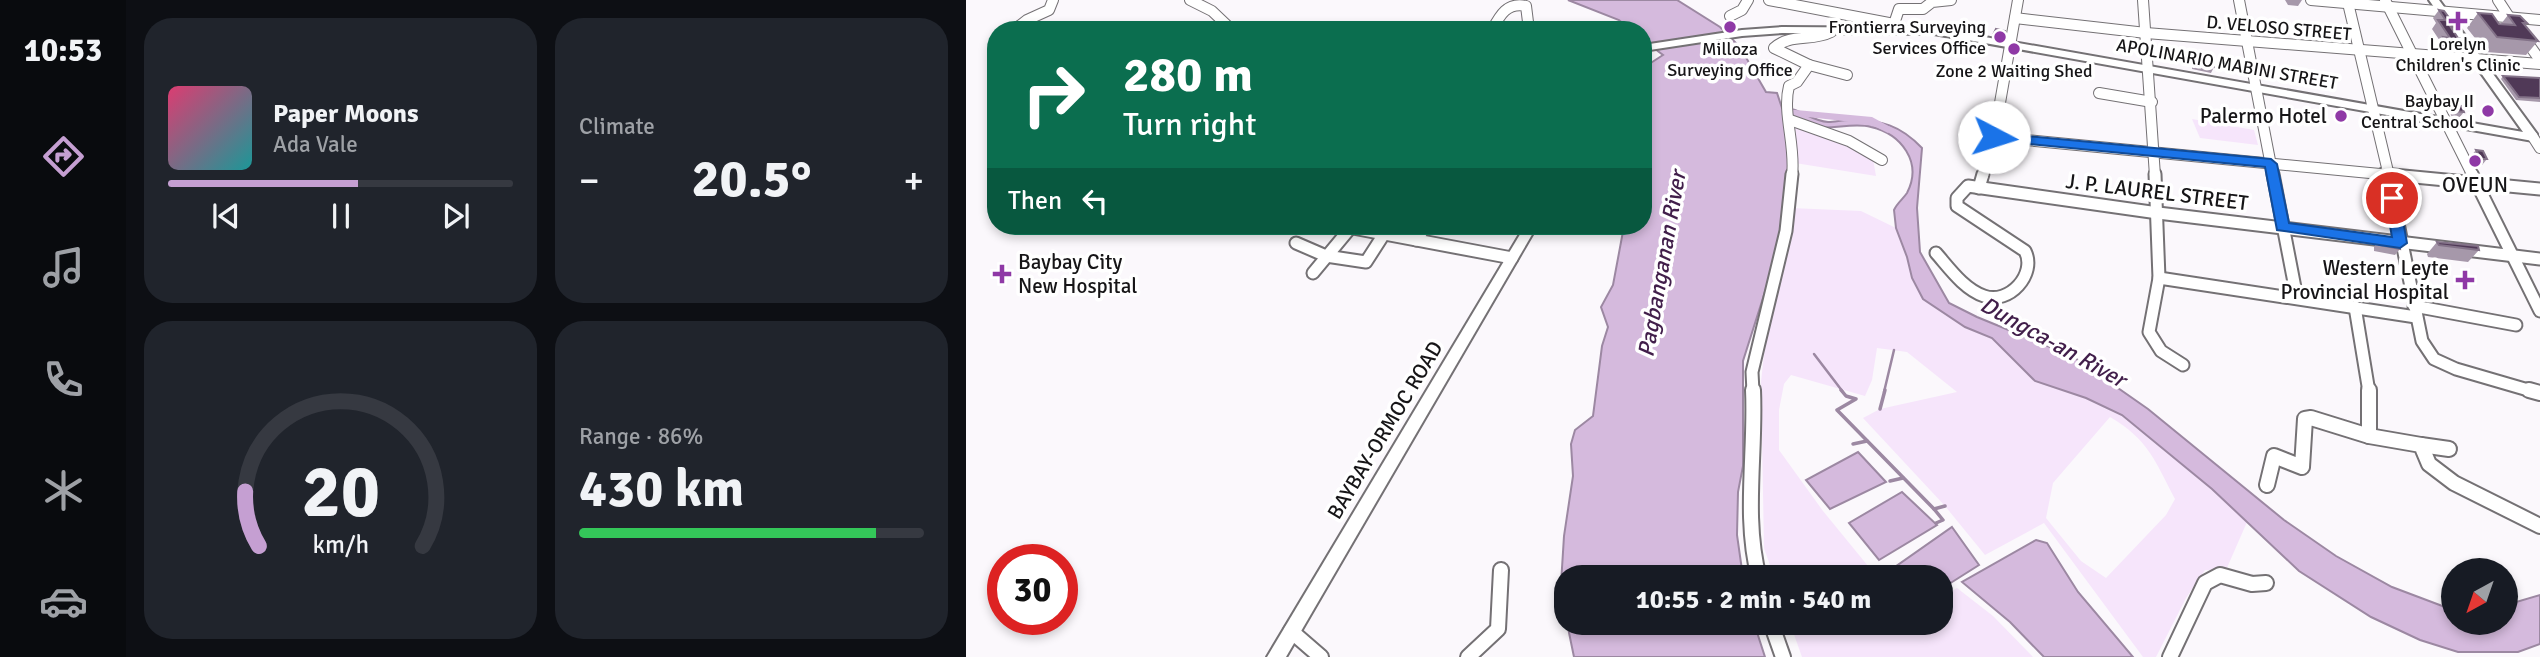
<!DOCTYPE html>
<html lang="en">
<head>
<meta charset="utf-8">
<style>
	:root { --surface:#171b24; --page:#20242c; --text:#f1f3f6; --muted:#9ea1a6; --line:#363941; --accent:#c59fd2 }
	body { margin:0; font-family:Signika,sans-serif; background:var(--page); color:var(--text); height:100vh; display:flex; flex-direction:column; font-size:26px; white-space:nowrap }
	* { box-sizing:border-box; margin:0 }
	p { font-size:23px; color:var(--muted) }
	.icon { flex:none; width:38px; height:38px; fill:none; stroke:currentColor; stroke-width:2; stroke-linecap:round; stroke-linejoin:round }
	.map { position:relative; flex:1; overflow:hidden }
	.sheet { display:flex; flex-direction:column; gap:18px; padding:18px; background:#0d0f14; width:840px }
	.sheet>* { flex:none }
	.hud { position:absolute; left:21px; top:21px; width:665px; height:214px; border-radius:28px; box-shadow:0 4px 10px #0003; background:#0b6e4f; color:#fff; overflow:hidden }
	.needle { width:46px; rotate:220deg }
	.tools { position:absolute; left:1475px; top:558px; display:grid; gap:14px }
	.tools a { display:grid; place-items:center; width:77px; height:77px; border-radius:50%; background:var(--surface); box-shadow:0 4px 10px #0003; font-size:35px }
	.speed { position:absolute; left:21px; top:544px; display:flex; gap:14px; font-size:35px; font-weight:700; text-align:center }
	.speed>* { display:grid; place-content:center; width:91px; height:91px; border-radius:50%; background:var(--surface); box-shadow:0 4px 10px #0003; line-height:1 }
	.speed .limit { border:10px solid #d22; background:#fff; color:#111 }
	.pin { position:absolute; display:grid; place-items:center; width:60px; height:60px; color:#fff; margin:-30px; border:4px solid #fff; border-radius:50%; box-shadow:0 2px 7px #0007 }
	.me { position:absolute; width:77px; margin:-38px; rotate:95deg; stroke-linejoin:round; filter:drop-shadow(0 0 5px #0008) }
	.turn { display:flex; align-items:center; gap:24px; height:147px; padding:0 21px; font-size:32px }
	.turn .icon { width:91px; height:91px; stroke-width:2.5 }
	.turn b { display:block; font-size:49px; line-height:60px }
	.then { display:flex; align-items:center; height:66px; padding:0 21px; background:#0003; gap:14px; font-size:26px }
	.big { font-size:52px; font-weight:700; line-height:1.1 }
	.sheet .tile { flex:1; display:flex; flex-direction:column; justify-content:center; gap:10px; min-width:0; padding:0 24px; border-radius:28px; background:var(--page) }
	.sheet .dial { align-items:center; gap:0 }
	.dial svg { height:182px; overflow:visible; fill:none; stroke:var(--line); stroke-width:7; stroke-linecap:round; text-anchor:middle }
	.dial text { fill:var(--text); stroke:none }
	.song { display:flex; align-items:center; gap:21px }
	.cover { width:84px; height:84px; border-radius:10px; background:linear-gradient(135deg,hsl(340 70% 55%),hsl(180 70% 35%)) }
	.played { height:7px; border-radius:4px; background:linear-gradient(90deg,var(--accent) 55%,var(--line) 55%) }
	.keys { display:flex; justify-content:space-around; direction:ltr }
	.heat { display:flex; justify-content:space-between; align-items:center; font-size:38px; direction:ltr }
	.charge { height:10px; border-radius:5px; background:linear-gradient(90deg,#34c759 86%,var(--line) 0) }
	.sheet .tiles { flex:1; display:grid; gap:18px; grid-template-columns:repeat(2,1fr) }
	.trip { position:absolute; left:588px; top:565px; width:399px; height:70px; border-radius:28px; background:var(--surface); box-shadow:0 4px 10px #0003; font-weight:700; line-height:70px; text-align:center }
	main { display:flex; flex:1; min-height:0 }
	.menu { display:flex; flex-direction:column; width:126px; justify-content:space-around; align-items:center; background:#090b0e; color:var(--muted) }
	.menu .icon { width:49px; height:49px }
	.menu .on { color:var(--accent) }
	.menu b { font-size:32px; color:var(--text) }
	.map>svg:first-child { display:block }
</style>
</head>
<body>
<main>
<nav class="menu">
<b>10:53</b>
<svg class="icon on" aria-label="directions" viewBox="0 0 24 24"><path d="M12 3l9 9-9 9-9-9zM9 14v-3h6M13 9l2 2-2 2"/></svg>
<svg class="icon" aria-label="music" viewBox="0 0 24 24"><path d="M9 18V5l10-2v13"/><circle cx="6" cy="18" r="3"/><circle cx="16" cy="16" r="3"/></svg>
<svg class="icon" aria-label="phone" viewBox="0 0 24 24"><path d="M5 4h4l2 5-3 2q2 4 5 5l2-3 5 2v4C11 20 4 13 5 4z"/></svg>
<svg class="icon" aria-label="climate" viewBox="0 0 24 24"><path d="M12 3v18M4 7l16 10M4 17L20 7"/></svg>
<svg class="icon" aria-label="car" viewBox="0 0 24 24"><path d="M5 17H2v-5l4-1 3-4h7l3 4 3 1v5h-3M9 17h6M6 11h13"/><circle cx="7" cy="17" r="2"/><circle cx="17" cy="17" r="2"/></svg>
</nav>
<section class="sheet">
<div class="tiles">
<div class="tile">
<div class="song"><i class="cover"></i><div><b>Paper Moons</b><p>Ada Vale</p></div></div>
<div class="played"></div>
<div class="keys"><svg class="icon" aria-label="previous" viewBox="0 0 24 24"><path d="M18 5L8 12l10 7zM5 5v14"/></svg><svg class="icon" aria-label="pause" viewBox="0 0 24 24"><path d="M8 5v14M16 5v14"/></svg><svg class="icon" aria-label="next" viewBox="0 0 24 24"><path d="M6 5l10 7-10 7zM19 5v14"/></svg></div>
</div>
<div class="tile"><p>Climate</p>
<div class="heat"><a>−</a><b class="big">20.5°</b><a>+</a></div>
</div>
<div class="tile dial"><svg viewBox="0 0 100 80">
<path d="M14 69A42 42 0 1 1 86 69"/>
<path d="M14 69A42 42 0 0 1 8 45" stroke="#c59fd2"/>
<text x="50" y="56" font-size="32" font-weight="700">20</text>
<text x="50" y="72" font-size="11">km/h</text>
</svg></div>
<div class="tile"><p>Range · 86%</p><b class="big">430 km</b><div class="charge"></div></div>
</div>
</section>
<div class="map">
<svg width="1574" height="657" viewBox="0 0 1574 657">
	<rect width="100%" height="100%" fill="#fbf8fc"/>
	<!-- green -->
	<g fill="#f6e5fb" fill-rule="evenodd">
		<path d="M1226,119L1288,130L1292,145L1234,138Z"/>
		<path d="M827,125L895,150L907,159L910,176L829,163L830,133Z"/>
		<path d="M825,208L895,211L930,228L941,257L946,278L957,299L999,327L1026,338L1069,381L1120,398L1156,415L1246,489L1281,522L1260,570H1239L1220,598L1190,657H1177L1078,523L1019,555L979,506L897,418L914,409L991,392L941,352L911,348L906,380L899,396L825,375L818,384L813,410V450L857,511L911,577H808L798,548L795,382L800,336ZM1144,417C1183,440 1189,461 1209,499L1200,515L1140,578L1115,561L1080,518L1087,483Z"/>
		<path d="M991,588L1027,616L1067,657H836L824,623H975V597Z"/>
	</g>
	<!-- water -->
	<g fill="#d5badd" stroke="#9c88a2" stroke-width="2">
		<path d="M602,0H711L754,27L774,47L800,92L811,93L816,108C832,107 845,121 862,122C869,122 876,120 883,120C916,120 934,125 956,148L951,208L954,252L983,303L1011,317L1106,356L1182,409L1318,520L1370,556L1426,587L1487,610L1488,623H1540V605L1574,595V644L1552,652H1492L1454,640L1405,617L1333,571L1246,489L1156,415L1120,398L1069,381L1026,338L999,327L957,299L946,278L941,257L930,228L928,210C931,203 937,199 941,193C957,162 935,134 905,127C887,122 867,130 850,127C842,125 833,120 825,117L823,162L811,254L777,361V466L772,492L771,535L777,577L600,578V621L595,584L598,536L607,476L605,444L609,430L627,416L636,346L642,327L635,307L647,285L658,226H677V68L697,55L677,40V30H665L653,20Z"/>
		<path d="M892,452L920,482L864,509L840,480Z"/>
		<path d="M936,492L971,525L913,560L883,523Z"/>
		<path d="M986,527L1013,565L975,589V578L922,577L919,574Z"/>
		<path d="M1070,540L1081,543L1112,592L1167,657H1078L1044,622L996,582Z"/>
		<path d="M601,623H788L799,657H608Z"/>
	</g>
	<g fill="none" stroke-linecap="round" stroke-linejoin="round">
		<!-- stream-far1 -->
		<g stroke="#9c88a2" stroke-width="2.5">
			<path d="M848,354L877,392"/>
			<path d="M918,392L928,350"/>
		</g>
		<!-- stream -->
		<g stroke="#9c88a2" stroke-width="3.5">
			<path d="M875,390L880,396L890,399L871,410L968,509L979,506"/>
			<path d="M914,409L919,390"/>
			<path d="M887,444L901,441"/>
			<path d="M924,481L937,478"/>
			<path d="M968,509L977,520L970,523"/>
		</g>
		<!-- river -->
		<path fill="#d5badd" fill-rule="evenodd" d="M819,109L906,117L928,129L922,133L904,124L815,114V110Z"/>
		<defs>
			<g id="minor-far2">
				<path d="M224,0L246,11L266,30"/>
				<path d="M803,0L928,24L938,29"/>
				<path d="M1177,0L1189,176"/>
				<path d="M1273,0L1307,176"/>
				<path d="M1345,0L1574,20"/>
				<path d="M1419,0L1507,176"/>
				<path d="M1532,0L1545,20"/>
				<path d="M1382,3L1423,176"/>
				<path d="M764,16L776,10L782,0"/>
				<path d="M1049,18L1180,33L1574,64"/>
				<path d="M928,24L933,9H957L966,2L985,0"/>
				<path d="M48,30L61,20L83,10L87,0"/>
				<path d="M526,30C534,15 541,2 560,6L563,30"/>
				<path d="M1556,35L1574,60"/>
				<path d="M843,65L881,75"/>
				<path d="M1133,93L1186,102"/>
				<path d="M824,120L883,141L916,160"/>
				<path d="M1028,137L1435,176"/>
				<path d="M1567,137L1574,148"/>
				<path d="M826,176C830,146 816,113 823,86L831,82L843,65L808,48C824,33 846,42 865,32"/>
				<path d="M1017,176L1028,137L1052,0"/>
			</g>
			<g id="minor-far1">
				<path d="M1189,174L1193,278L1183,332L1195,351L1217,365"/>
				<path d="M1307,174L1331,298"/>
				<path d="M1417,174L1574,189"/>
				<path d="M1422,174L1456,341L1468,359L1490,369L1569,392"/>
				<path d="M1506,174L1574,311"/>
				<path d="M1013,188L1017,174"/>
				<path d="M376,226L546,258"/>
				<path d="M450,240L460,226"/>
				<path d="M330,243L360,256L400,262L418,234"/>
				<path d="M970,253C984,269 998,289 1018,296C1043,305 1071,274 1059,251L991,206V198L1002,186L1192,213L1574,259"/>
				<path d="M347,273L386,226"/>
				<path d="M1193,278L1450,317"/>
				<path d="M1448,306L1550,325"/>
				<path d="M1389,307L1403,392"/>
				<path d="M787,392L786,372L820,231L826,174"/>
			</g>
			<g id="minor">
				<path d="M787,390C790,453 777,517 793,578"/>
				<path d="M1403,390V436"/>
				<path d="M1563,390L1574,393"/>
				<path d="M1455,445L1483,449"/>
				<path d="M1301,485L1308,456L1336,467L1339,419L1345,418L1403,436L1455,445L1463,464L1488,483L1574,526"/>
				<path d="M805,623L817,657"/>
				<path d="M325,631L355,657"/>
				<path d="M502,657L532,629L535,570"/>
				<path d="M1204,657L1239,583L1254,575L1286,584L1300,583"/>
			</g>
			<g id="major">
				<path d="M1463,0H1473L1571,134V140L1567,141L968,34L816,33L776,36L677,51V45L776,30L816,27L968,28L1557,132Z"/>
				<path d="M559,226H571L320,657H301Z"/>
			</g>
		</defs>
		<!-- minor-far2 casing -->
		<use href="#minor-far2" stroke="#747174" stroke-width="12"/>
		<!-- minor-far1 casing -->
		<use href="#minor-far1" stroke="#747174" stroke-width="15"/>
		<!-- minor casing -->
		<use href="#minor" stroke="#747174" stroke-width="18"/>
		<!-- major casing -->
		<use href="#major" stroke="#747174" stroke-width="4"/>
		<!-- minor-far2 -->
		<use href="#minor-far2" stroke="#fff" stroke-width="10"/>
		<!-- minor-far1 -->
		<use href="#minor-far1" stroke="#fff" stroke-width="11"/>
		<!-- minor -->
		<use href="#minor" stroke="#fff" stroke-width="14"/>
		<!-- major -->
		<use href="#major" fill="#fff" fill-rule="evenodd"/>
	</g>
	<!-- wall -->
	<g fill="#a698aa">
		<path d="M1319,0H1336L1332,6L1322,5Z"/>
		<path d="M1473,10L1490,27L1488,31L1492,38L1502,41L1496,50L1472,49L1471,46L1474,41L1466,29L1470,23L1467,18Z"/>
		<path d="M1512,13L1533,24H1535L1542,15L1561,23L1559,25L1572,41L1560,55L1520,52L1501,28Z"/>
		<path d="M1030,29L1039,35L1038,38L1028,36Z"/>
		<path d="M1229,57L1248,67L1245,73L1226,69V63Z"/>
		<path d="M1537,76L1574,78V102L1550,100L1535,79Z"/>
		<path d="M1487,104L1498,112L1493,118L1486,117L1483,111Z"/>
		<path d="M1510,150L1521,159L1516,165H1510L1505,156Z"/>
		<path d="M1412,241L1434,249L1429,255L1408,251V247Z"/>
		<path d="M1471,242L1513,250L1502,262L1462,257L1461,254Z"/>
	</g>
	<!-- building -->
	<g fill="#503957" stroke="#837288" stroke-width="2">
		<path d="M1473,10L1478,11L1490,27H1484Z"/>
		<path d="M1512,13L1526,14L1533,24L1549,25L1542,15L1554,16L1561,23H1557L1572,41L1531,37Z"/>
		<path d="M1472,20H1480L1492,38L1502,41L1478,39L1477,37L1484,38Z"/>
		<path d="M1030,29L1039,31V35L1028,33Z"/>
		<path d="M1229,57L1248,60V67L1229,63Z"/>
		<path d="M1537,76L1574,78V98L1553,97Z"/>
		<path d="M1487,104L1496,106L1498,112L1490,111Z"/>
		<path d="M1510,150L1517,151L1521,159H1515Z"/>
		<path d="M1412,241L1433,244L1434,249L1413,245Z"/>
		<path d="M1471,242L1512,246L1513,250L1473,245Z"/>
	</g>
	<!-- route -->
	<path fill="#1a73e8" stroke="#114b97" stroke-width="2" d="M1028,133L1305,159L1311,164L1323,223L1426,237L1419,198L1426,193L1433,198L1441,243L1434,248L1311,230L1299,167L1023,140V134Z"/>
	<!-- markers -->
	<g fill="#8f39a6" stroke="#fff" stroke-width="2.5">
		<path d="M1488.5 10.5h7v7h7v7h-7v7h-7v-7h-7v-7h7z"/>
		<circle cx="764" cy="27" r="7"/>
		<circle cx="1034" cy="37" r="7"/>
		<circle cx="1048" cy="49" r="7"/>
		<circle cx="1522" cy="111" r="7"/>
		<circle cx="1375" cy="116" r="7"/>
		<circle cx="1509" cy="161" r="7"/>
		<path d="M32.5 263.5h7v7h7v7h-7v7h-7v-7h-7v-7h7z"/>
		<path d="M1495.5 269.5h7v7h7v7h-7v7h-7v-7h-7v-7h7z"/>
	</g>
	<g text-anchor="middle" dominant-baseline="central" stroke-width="7" stroke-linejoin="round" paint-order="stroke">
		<!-- far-poi labels -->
		<g font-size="18" fill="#161517" stroke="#fff">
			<text x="1020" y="27" text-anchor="end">Frontierra Surveying<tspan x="1020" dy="21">Services Office</tspan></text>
			<text x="1492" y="44">Lorelyn<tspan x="1492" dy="21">Children's Clinic</tspan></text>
			<text x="764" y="49">Milloza<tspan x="764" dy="21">Surveying Office</tspan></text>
			<text x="1048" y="71">Zone 2 Waiting Shed</text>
			<text x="1508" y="101" text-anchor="end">Baybay II<tspan x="1508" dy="21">Central School</tspan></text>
		</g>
		<!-- far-street labels -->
		<g font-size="18" fill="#161517" stroke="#fff">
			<text transform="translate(1313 28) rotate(5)">D. VELOSO STREET</text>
			<text transform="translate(1261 64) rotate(10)">APOLINARIO MABINI STREET</text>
		</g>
		<!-- poi labels -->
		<g font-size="21" fill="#161517" stroke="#fff" text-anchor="end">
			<text x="1361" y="116">Palermo Hotel</text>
			<text x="1509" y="185" text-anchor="middle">OVEUN</text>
			<text x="52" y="262" text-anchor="start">Baybay City<tspan x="52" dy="24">New Hospital</tspan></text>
			<text x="1483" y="268">Western Leyte<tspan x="1483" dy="24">Provincial Hospital</tspan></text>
		</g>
		<!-- street labels -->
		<g font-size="21" fill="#161517" stroke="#fff">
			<text transform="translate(1191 192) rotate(7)">J. P. LAUREL STREET</text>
			<text transform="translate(419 430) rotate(-59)">BAYBAY-ORMOC ROAD</text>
		</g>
		<!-- water labels -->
		<g font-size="23" font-style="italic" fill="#411e4a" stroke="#fff">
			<text transform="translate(696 264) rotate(-80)">Pagbanganan River</text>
			<text transform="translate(1087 342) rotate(29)">Dungca-an River</text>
		</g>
	</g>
</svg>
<div class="tools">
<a><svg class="needle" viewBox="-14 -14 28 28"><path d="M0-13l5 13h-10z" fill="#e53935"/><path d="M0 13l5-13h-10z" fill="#9ea1a6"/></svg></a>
</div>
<div class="speed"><div class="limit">30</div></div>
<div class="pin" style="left:1426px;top:198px;background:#d93025"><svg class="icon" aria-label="arrive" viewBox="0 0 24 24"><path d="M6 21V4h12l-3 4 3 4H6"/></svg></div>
<svg class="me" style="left:1028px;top:137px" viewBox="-20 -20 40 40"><circle r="19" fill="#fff"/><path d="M0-13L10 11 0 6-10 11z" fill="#1a73e8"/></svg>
<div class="trip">10:55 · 2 min · 540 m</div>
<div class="hud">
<div class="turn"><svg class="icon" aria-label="right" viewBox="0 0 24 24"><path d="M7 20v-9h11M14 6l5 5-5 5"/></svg><div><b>280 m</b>Turn right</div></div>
<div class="then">Then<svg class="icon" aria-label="left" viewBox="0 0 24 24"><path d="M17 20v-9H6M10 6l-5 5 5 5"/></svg></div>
</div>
</div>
</main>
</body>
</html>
